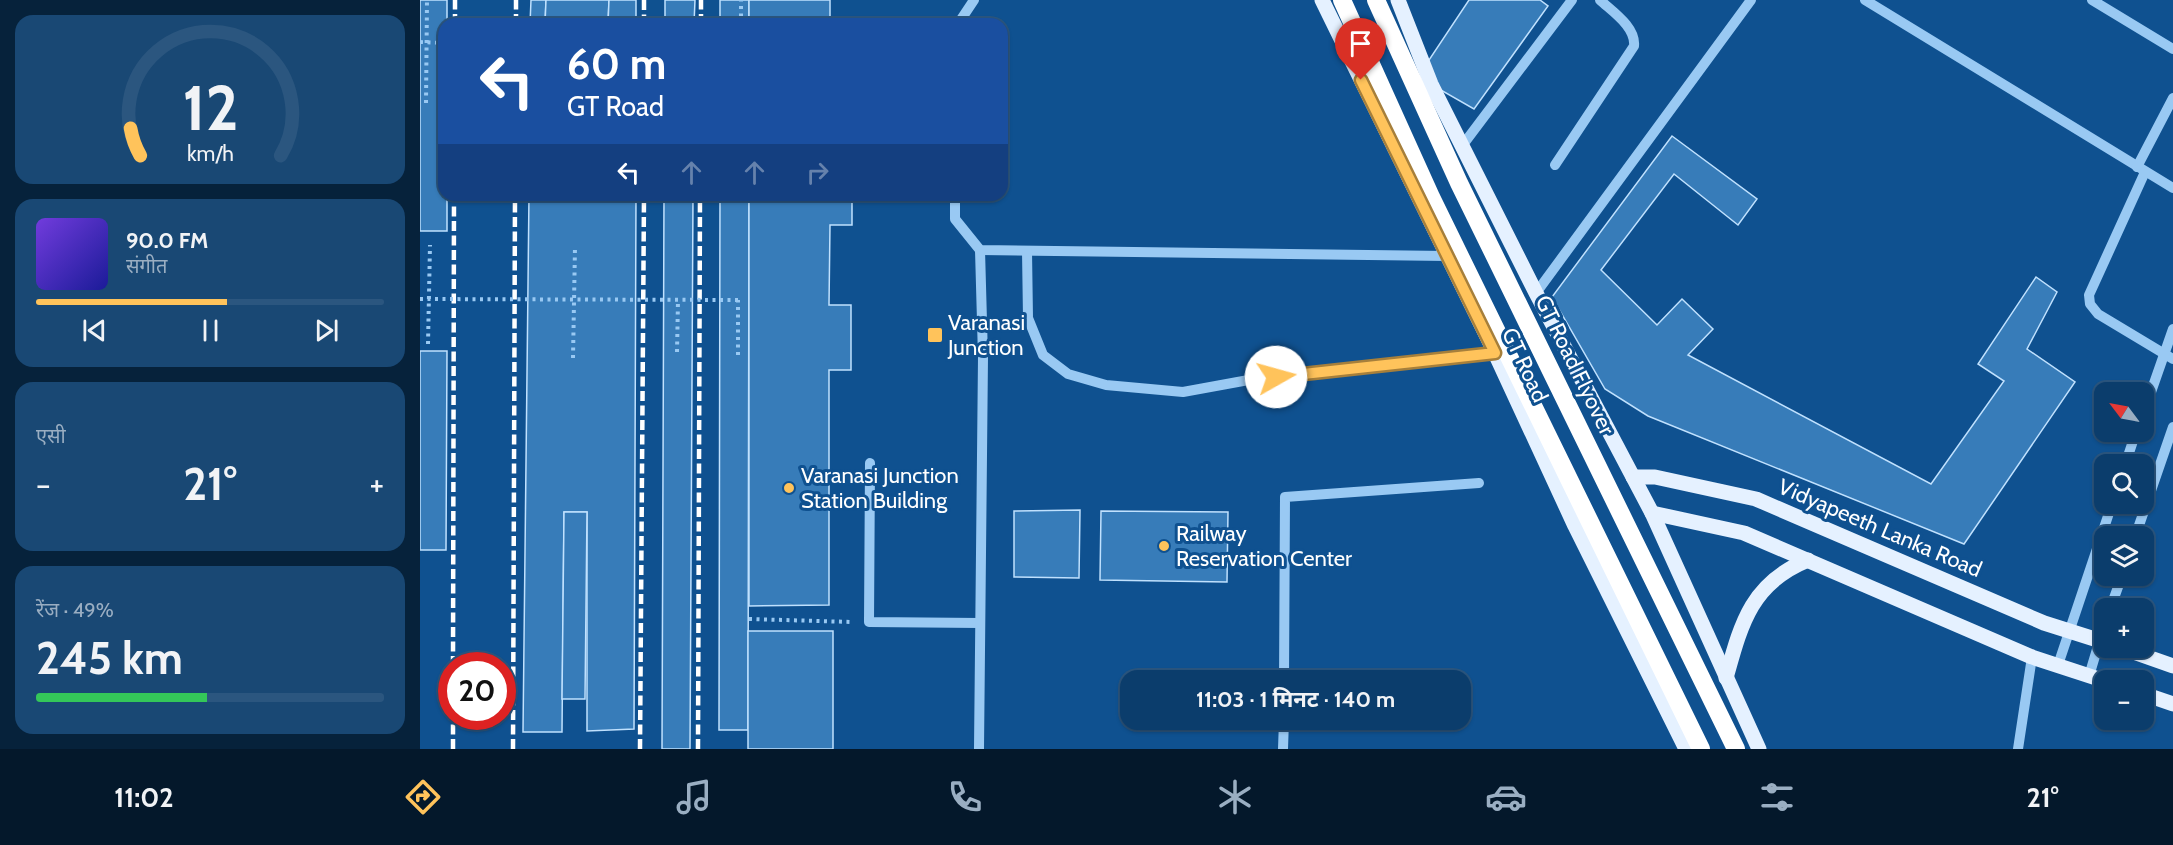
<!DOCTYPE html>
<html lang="hi">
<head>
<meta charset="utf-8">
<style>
	:root { --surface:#0b3d6c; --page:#194874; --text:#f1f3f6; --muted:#9aaec2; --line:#2b567f; --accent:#ffc35b }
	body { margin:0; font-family:Cabin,"Noto Sans Devanagari",sans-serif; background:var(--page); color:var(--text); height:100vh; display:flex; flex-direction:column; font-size:22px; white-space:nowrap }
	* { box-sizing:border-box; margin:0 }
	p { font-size:20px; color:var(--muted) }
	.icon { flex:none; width:33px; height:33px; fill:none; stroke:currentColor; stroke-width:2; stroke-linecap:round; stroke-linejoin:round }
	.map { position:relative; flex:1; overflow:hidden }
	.sheet { display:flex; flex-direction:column; gap:15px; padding:15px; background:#06223b; width:420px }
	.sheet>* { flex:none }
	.guide { position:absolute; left:18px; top:18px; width:570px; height:183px; border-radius:18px; box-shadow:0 2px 4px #0004,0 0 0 2px var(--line); background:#1a4fa0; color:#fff; overflow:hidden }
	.needle { width:39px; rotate:302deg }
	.fabs { position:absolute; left:1674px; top:382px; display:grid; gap:12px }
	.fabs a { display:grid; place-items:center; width:60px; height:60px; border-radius:12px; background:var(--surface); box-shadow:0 2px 4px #0004,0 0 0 2px var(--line); font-size:30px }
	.speed { position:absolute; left:18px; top:652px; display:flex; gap:12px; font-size:30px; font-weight:700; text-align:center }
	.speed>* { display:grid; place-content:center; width:78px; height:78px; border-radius:50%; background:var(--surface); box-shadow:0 2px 4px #0004,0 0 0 2px var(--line); line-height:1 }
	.speed .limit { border:9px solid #d22; background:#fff; color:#111 }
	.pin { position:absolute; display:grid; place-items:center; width:51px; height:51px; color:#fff; margin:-62px -26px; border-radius:50% 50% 50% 0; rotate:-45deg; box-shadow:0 0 6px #0007 }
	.pin .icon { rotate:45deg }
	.me { position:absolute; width:66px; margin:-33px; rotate:83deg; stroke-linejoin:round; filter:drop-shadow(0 0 4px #0008) }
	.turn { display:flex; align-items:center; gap:21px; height:126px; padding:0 30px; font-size:27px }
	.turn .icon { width:78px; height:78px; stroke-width:2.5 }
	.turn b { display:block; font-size:42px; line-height:51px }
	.lanes { display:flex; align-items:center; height:57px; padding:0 30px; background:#0003; justify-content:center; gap:30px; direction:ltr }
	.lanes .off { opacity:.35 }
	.big { font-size:45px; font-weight:700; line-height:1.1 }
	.sheet .widget { flex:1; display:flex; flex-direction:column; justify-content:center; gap:9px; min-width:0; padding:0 21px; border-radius:18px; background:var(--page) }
	.sheet .dial { align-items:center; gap:0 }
	.dial svg { height:156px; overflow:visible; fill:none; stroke:var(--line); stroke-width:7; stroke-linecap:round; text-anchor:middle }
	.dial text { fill:var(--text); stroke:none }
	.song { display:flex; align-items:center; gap:18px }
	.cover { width:72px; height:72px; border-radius:9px; background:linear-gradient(135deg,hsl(260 70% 55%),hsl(240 70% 35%)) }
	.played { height:6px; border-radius:3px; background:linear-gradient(90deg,var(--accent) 55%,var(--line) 55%) }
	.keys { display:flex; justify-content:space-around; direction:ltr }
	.heat { display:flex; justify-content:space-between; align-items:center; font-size:33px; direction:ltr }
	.charge { height:9px; border-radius:4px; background:linear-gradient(90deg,#34c759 49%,var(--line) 0) }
	.trip { position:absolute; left:700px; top:670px; width:351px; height:60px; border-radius:18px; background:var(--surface); box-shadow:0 2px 4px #0004,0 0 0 2px var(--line); font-weight:700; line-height:60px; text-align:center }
	.tab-bar { display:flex; height:96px; justify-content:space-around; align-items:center; background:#04182b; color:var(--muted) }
	.tab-bar .icon { width:42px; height:42px }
	.tab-bar .current { color:var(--accent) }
	.tab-bar b { font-size:27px; color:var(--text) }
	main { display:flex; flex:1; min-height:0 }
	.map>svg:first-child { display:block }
</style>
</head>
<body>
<main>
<section class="sheet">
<div class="widget dial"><svg viewBox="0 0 100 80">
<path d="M14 69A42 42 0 1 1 86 69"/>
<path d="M14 69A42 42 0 0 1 9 55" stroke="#ffc35b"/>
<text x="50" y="56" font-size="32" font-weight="700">12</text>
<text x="50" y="72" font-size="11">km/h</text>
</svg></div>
<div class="widget">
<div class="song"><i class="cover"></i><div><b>90.0 FM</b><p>संगीत</p></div></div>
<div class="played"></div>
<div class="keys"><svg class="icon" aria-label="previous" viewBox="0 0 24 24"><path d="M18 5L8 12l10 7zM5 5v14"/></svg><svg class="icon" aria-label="pause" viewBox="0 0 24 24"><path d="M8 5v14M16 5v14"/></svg><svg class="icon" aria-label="next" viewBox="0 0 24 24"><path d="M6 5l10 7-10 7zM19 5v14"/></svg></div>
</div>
<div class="widget"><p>एसी</p>
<div class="heat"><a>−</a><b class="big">21°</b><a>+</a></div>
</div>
<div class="widget"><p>रेंज · 49%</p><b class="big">245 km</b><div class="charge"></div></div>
</section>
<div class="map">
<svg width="1753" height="749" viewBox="0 0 1753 749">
	<rect width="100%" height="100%" fill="#0f5190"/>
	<!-- building -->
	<g fill="#377cb9" stroke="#c0e1fe" stroke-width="1.5">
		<path d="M0,0H27V24H24V195H27V231H0Z"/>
		<path d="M111,0H126L125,24H110Z"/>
		<path d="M126,0H189L188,24H125Z"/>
		<path d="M189,0H216V24H188Z"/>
		<path d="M245,0H275L274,24H245Z"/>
		<rect x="300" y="0" width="29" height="24"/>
		<rect x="329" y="0" width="81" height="24"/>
		<path d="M1049,0H1120L1128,6L1054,109L1019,89L1007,63Z"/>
		<path d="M1252,136L1337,199L1318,225L1254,174L1181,270L1237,325L1262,299L1293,329L1268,355L1511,484L1584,381L1558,364L1616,277L1637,292L1607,349L1655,382L1544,544L1228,416L1185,389L1132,297Z"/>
		<path d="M109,195H216L214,729L167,731V512H144L142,732H103Z"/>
		<path d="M244,195H273L270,749H242Z"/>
		<path d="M300,195H329L328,730H299Z"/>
		<path d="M329,195H432V225H410L409,305H431V370H409V605L329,606Z"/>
		<path d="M0,351H27L26,550H0Z"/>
		<path d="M660,510L659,578L594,577V511Z"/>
		<path d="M681,511L808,512L807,582L680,580Z"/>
		<path d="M144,512H167L165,699H142Z"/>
		<rect x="328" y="631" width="85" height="118"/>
	</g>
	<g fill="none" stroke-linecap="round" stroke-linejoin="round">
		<!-- path -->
		<g stroke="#99c9f3" stroke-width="4" stroke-dasharray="3 4.5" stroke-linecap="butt">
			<path d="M321,24V0"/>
			<path d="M6,103L7,0"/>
			<path d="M8,344L10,245"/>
			<path d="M257,352L258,300"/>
			<path d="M318,355V300"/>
			<path d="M153,358L155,247"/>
			<path d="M329,619L433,622"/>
		</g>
		<!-- minor -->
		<g stroke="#99c9f3" stroke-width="10">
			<path d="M1445,0L1753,188"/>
			<path d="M1672,0L1753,49"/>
			<path d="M538,24L554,0"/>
			<path d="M1042,146L1152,0"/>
			<path d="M1135,165L1214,46C1216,27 1193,12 1180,0"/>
			<path d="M1717,167L1753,98"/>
			<path d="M1725,172L1669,295L1670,304L1678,314L1753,359"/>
			<path d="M535,195V219L560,250L1027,256"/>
			<path d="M607,251L608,318L623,355L648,374L686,385L763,392L834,379L1075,353"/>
			<path d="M1116,293L1331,0"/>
			<path d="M1724,412L1753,329"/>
			<path d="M450,463L449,622L560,623"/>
			<path d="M1705,465L1716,432"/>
			<path d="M1715,537L1753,427"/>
			<path d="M1690,609L1702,576"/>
			<path d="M1638,665L1692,504"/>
			<path d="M1669,676L1684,626"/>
			<path d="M864,681L865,497L1059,483"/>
			<path d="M559,749L563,357L560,250"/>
			<path d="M863,749L864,720"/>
			<path d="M1598,749L1612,657"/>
		</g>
		<!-- major -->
		<g stroke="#e5f1ff" stroke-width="15">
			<path d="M902,0L1075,353L1155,526L1266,749"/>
			<path d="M978,0L1011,84L1116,293L1232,513L1339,749"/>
			<path d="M1213,477H1235L1336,499L1624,623L1684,642"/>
			<path d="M1232,513L1324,533L1612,657L1685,681"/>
			<path d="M1702,648L1753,666"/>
			<path d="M1306,678C1321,624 1331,583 1388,560"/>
			<path d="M1724,694L1753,704"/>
		</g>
		<!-- highway -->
		<g stroke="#fff" stroke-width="18">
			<path d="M922,0L1011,197L1281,749"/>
			<path d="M956,0L1039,183L1316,749"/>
		</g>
		<!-- rail -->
		<g stroke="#fff" stroke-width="4.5" stroke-dasharray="10 4.5" stroke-linecap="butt">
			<path d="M224,0V24"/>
			<path d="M35,24V0"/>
			<path d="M96,24V0"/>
			<path d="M281,24V0"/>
			<path d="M33,666L34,195"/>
			<path d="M33,749V717"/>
			<path d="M93,749L95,195"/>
			<path d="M220,749L224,195"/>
			<path d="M278,749L280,195"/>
		</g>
		<!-- path-bridge -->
		<g stroke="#99c9f3" stroke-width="4" stroke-dasharray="3 4.5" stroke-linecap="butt">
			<path d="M0,42L24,43"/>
			<path d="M0,299L318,300"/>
		</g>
	</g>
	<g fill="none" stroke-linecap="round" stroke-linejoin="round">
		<defs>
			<path id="route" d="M856,377L1075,353L941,80"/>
		</defs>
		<!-- route casing -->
		<use href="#route" stroke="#a67f3b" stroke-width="15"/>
		<!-- route -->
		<use href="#route" stroke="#ffc35b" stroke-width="10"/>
	</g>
	<!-- markers -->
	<g fill="#ffc35b" stroke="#0f5190" stroke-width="2">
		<rect x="507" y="327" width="16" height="16" rx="3"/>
		<circle cx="369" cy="488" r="6"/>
		<circle cx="744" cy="546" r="6"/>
	</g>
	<g text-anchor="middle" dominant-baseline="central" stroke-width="6" stroke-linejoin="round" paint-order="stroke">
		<!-- poi labels -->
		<g font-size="22" fill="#fff" stroke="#0f5190" text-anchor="start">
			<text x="528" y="322">Varanasi<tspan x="528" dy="25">Junction</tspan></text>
			<text x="381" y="475">Varanasi Junction<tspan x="381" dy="25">Station Building</tspan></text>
			<text x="756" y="533">Railway<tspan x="756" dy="25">Reservation Center</tspan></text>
		</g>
		<!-- street labels -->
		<g font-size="22" fill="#fff" stroke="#0f5190">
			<text transform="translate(1105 365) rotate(65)">GT Road</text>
			<text transform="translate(1155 365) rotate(64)">GT Road Flyover</text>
			<text transform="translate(1460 528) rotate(23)">Vidyapeeth Lanka Road</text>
		</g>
	</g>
</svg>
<div class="fabs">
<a><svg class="needle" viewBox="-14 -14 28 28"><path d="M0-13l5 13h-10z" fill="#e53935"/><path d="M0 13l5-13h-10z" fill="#9aaec2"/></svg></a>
<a><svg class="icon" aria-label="search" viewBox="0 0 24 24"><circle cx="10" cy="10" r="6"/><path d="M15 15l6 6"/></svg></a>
<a><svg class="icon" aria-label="layers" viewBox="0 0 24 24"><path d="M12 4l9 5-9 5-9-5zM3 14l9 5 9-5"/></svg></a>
<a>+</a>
<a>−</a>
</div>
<div class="speed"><div class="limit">20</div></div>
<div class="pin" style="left:941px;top:80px;background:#d93025"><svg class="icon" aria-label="arrive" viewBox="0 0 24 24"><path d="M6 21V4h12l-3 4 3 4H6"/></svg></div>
<svg class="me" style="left:856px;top:377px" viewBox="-20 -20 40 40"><circle r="19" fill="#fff"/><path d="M0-13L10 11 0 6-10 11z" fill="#ffc35b"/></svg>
<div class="trip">11:03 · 1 मिनट · 140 m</div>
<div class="guide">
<div class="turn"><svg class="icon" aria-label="left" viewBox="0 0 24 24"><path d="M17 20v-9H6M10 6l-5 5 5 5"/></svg><div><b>60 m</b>GT Road</div></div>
<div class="lanes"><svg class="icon" aria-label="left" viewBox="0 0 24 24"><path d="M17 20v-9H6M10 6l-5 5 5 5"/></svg><svg class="icon off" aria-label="ahead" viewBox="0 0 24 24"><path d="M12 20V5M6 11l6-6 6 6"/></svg><svg class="icon off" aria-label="ahead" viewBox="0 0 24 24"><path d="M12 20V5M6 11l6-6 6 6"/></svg><svg class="icon off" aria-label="right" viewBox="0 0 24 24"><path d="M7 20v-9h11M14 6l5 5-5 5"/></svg></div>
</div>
</div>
</main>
<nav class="tab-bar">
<b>11:02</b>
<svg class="icon current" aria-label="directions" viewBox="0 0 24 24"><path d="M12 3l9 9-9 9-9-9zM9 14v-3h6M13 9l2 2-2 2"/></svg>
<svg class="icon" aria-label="music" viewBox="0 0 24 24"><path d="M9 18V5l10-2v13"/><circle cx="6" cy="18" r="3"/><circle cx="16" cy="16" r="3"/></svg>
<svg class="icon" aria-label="phone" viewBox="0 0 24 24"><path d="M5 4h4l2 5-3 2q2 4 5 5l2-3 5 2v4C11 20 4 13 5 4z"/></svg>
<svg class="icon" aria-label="climate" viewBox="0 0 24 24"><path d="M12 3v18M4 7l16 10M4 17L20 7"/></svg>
<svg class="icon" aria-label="car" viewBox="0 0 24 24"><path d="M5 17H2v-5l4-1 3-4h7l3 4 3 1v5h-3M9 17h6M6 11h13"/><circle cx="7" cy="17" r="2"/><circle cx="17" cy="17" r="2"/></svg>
<svg class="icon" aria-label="filters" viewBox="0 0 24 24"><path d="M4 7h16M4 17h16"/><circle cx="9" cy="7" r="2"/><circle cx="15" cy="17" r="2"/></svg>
<b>21°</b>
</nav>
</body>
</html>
